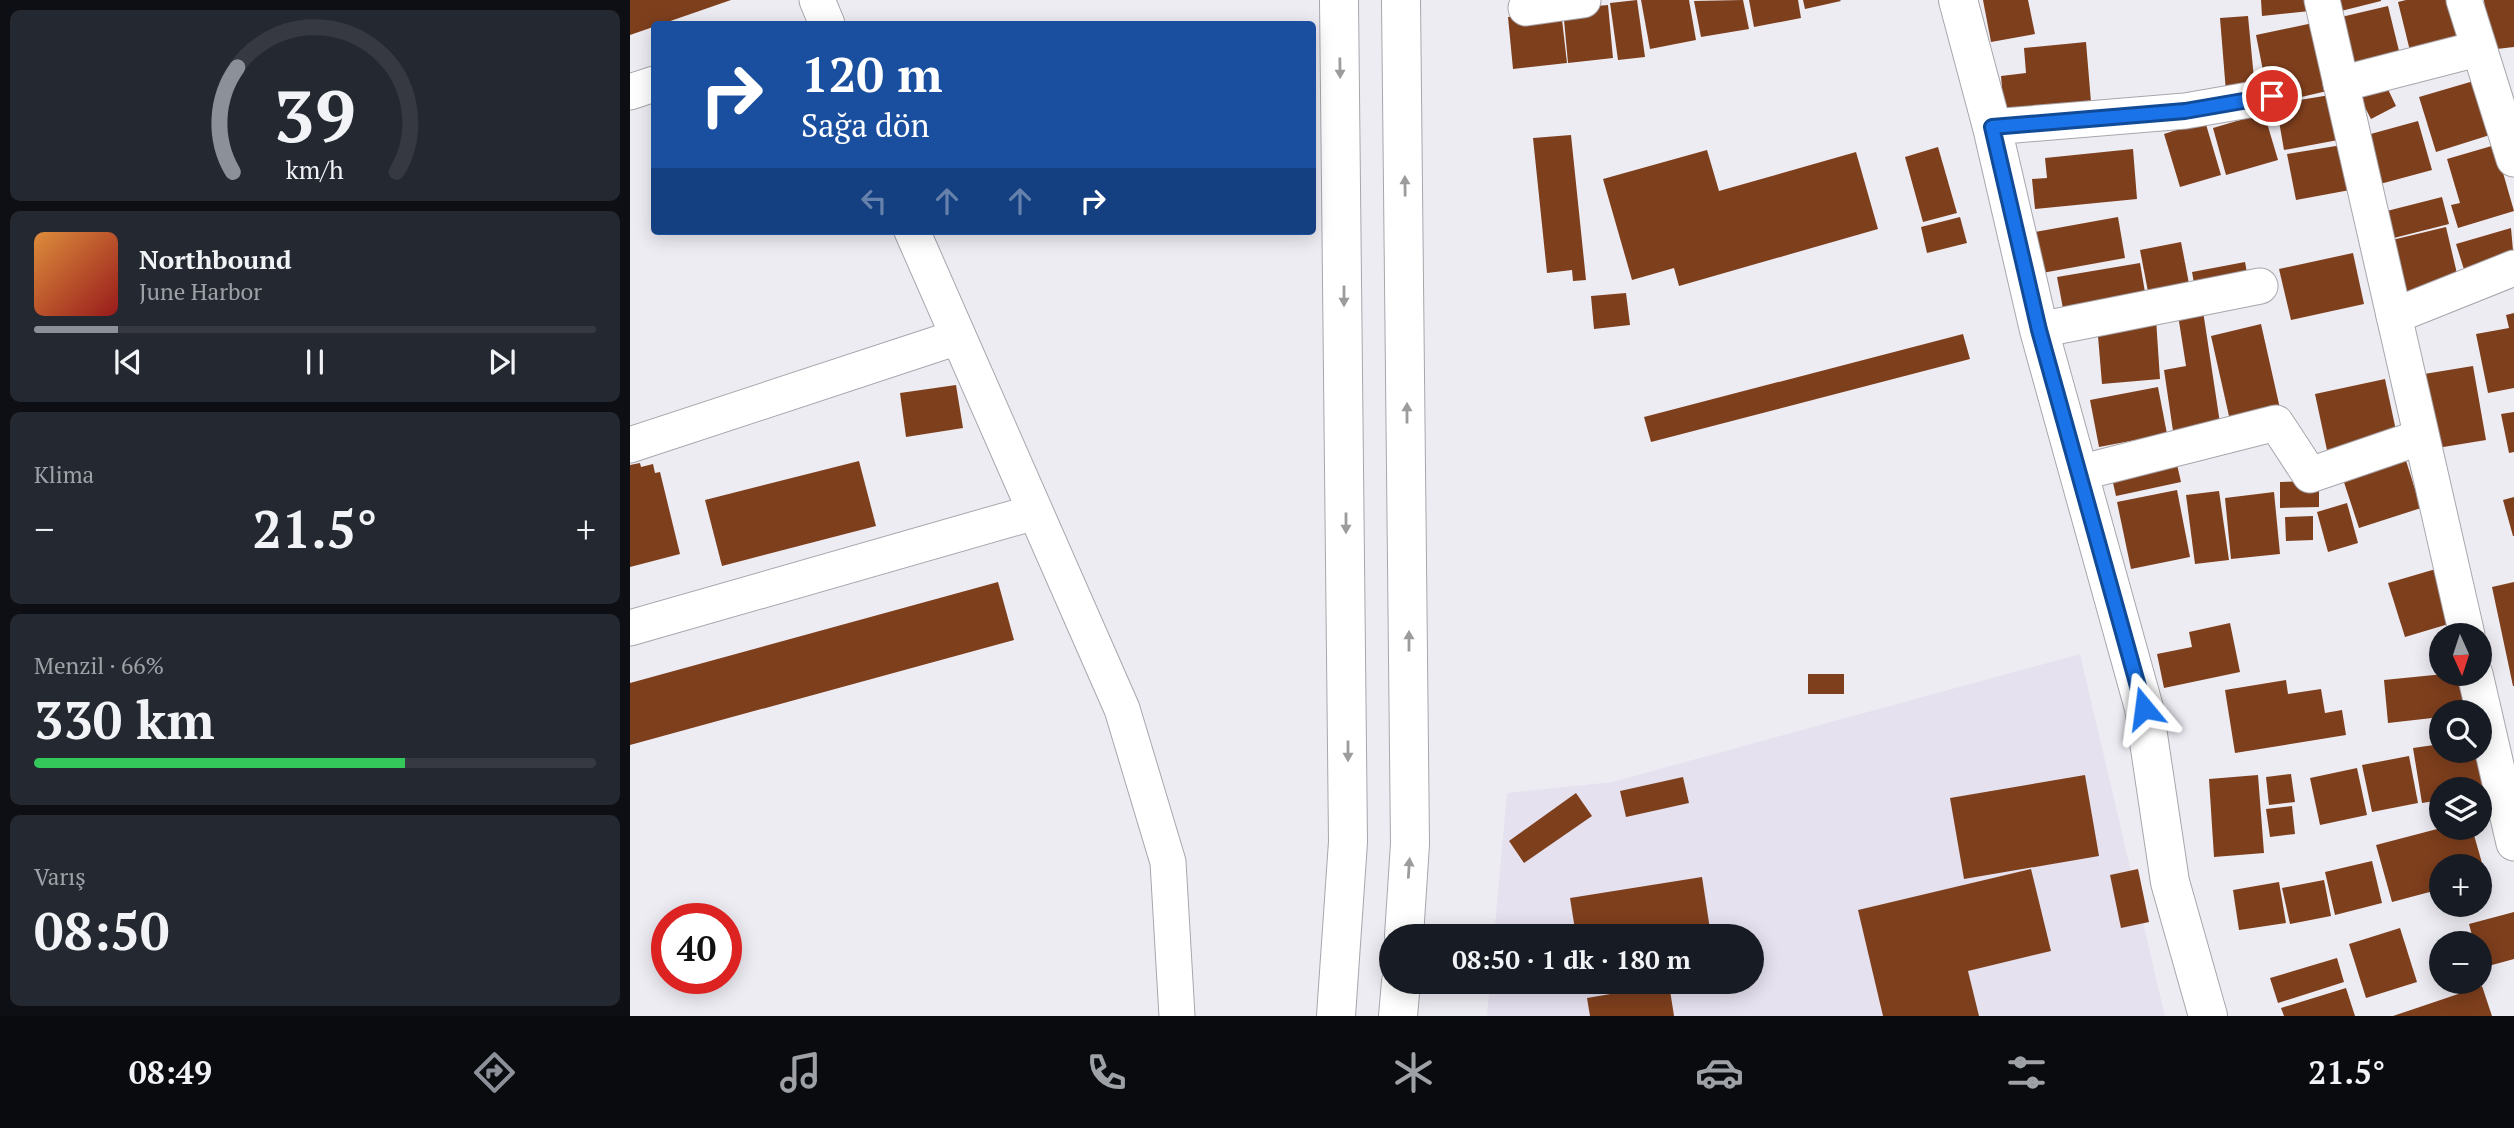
<!DOCTYPE html>
<html lang="tr">
<head>
<meta charset="utf-8">
<style>
	:root { --surface:#171b24; --page:#242831; --text:#f1f3f6; --muted:#9ea1a6; --line:#363941; --accent:#8c9099 }
	body { margin:0; font-family:"PT Serif",serif; background:var(--page); color:var(--text); height:100vh; display:flex; flex-direction:column; font-size:26px; white-space:nowrap }
	* { box-sizing:border-box; margin:0 }
	p { font-size:23px; color:var(--muted) }
	.icon { flex:none; width:38px; height:38px; fill:none; stroke:currentColor; stroke-width:2; stroke-linecap:round; stroke-linejoin:round }
	.map { position:relative; flex:1; overflow:hidden }
	.side { display:flex; flex-direction:column; gap:10px; padding:10px; background:#0d0f14; width:630px }
	.side>* { flex:none }
	.banner { position:absolute; left:21px; top:21px; width:665px; height:214px; border-radius:7px; box-shadow:0 4px 18px #0003; background:#1a4fa0; color:#fff; overflow:hidden }
	.needle { width:46px; rotate:177deg }
	.buttons { position:absolute; left:1799px; top:623px; display:grid; gap:14px }
	.buttons a { display:grid; place-items:center; width:63px; height:63px; border-radius:50%; background:var(--surface); box-shadow:0 4px 18px #0003; font-size:35px }
	.speed { position:absolute; left:21px; top:903px; display:flex; gap:14px; font-size:35px; font-weight:700; text-align:center }
	.speed>* { display:grid; place-content:center; width:91px; height:91px; border-radius:50%; background:var(--surface); box-shadow:0 4px 18px #0003; line-height:1 }
	.speed .limit { border:10px solid #d22; background:#fff; color:#111 }
	.pin { position:absolute; display:grid; place-items:center; width:60px; height:60px; color:#fff; margin:-30px; border:4px solid #fff; border-radius:50%; box-shadow:0 2px 7px #0007 }
	.me { position:absolute; width:77px; margin:-38px; rotate:344deg; stroke-linejoin:round; filter:drop-shadow(0 0 5px #0008) }
	.turn { display:flex; align-items:center; gap:24px; height:147px; padding:0 35px; font-size:32px }
	.turn .icon { width:91px; height:91px; stroke-width:2.5 }
	.turn b { display:block; font-size:49px; line-height:60px }
	.lanes { display:flex; align-items:center; height:66px; padding:0 35px; background:#0003; justify-content:center; gap:35px; direction:ltr }
	.lanes .off { opacity:.35 }
	.big { font-size:52px; font-weight:700; line-height:1.1 }
	.side .widget { flex:1; display:flex; flex-direction:column; justify-content:center; gap:10px; min-width:0; padding:0 24px; border-radius:10px; background:var(--page) }
	.side .dial { align-items:center; gap:0 }
	.dial svg { height:182px; overflow:visible; fill:none; stroke:var(--line); stroke-width:7; stroke-linecap:round; text-anchor:middle }
	.dial text { fill:var(--text); stroke:none }
	.song { display:flex; align-items:center; gap:21px }
	.cover { width:84px; height:84px; border-radius:10px; background:linear-gradient(135deg,hsl(30 70% 55%),hsl(0 70% 35%)) }
	.played { height:7px; border-radius:4px; background:linear-gradient(90deg,var(--accent) 15%,var(--line) 15%) }
	.keys { display:flex; justify-content:space-around; direction:ltr }
	.heat { display:flex; justify-content:space-between; align-items:center; font-size:38px; direction:ltr }
	.charge { height:10px; border-radius:5px; background:linear-gradient(90deg,#34c759 66%,var(--line) 0) }
	.trip { position:absolute; left:749px; top:924px; width:385px; height:70px; border-radius:35px; background:var(--surface); box-shadow:0 4px 18px #0003; font-weight:700; line-height:70px; text-align:center }
	.tab-bar { display:flex; height:112px; justify-content:space-around; align-items:center; background:#090b0e; color:var(--muted) }
	.tab-bar .icon { width:49px; height:49px }
	.tab-bar .active { color:var(--accent) }
	.tab-bar b { font-size:32px; color:var(--text) }
	main { display:flex; flex:1; min-height:0 }
	.map>svg:first-child { display:block }
</style>
</head>
<body>
<main>
<section class="side">
<div class="widget dial"><svg viewBox="0 0 100 80">
<path d="M14 69A42 42 0 1 1 86 69"/>
<path d="M14 69A42 42 0 0 1 16 23" stroke="#8c9099"/>
<text x="50" y="56" font-size="32" font-weight="700">39</text>
<text x="50" y="72" font-size="11">km/h</text>
</svg></div>
<div class="widget">
<div class="song"><i class="cover"></i><div><b>Northbound</b><p>June Harbor</p></div></div>
<div class="played"></div>
<div class="keys"><svg class="icon" aria-label="previous" viewBox="0 0 24 24"><path d="M18 5L8 12l10 7zM5 5v14"/></svg><svg class="icon" aria-label="pause" viewBox="0 0 24 24"><path d="M8 5v14M16 5v14"/></svg><svg class="icon" aria-label="next" viewBox="0 0 24 24"><path d="M6 5l10 7-10 7zM19 5v14"/></svg></div>
</div>
<div class="widget"><p>Klima</p>
<div class="heat"><a>−</a><b class="big">21.5°</b><a>+</a></div>
</div>
<div class="widget"><p>Menzil · 66%</p><b class="big">330 km</b><div class="charge"></div></div>
<div class="widget"><p>Varış</p><b class="big">08:50</b></div>
</section>
<div class="map">
<svg width="1884" height="1016" viewBox="0 0 1884 1016">
	<rect width="100%" height="100%" fill="#eeecf3"/>
	<!-- built -->
	<path fill="#e5e1ef" d="M1450,654L1535,1016H857L860,982H1122V936H864L877,793L982,782Z"/>
	<!-- building -->
	<g fill="#7e3f1d">
		<path d="M0,0H101L0,35Z"/>
		<path d="M1007,0L1015,57L988,60L980,3Z"/>
		<path d="M1011,0H1059L1066,40L1020,49Z"/>
		<path d="M1113,0L1119,29L1071,37L1064,1Z"/>
		<path d="M1119,0H1168L1171,18L1124,27Z"/>
		<path d="M1173,0H1210L1211,1L1175,9Z"/>
		<path d="M1353,0H1398L1405,34L1361,42Z"/>
		<path d="M1631,0H1679L1680,11L1632,16Z"/>
		<path d="M1704,0H1751V1L1707,12Z"/>
		<path d="M1776,0H1821L1832,43L1781,55L1768,2Z"/>
		<path d="M1854,0H1884V47L1858,50Z"/>
		<path d="M978,5L983,58L938,63L933,9Z"/>
		<path d="M1758,6L1771,59L1720,71L1707,18Z"/>
		<path d="M931,11L937,63L883,69L878,17Z"/>
		<path d="M1618,16L1625,89L1596,92L1590,18Z"/>
		<path d="M1683,23L1697,91L1667,98L1662,75L1635,81L1626,35Z"/>
		<path d="M1456,42L1461,102L1374,111L1371,76L1396,73L1394,48Z"/>
		<path d="M1847,80L1863,134L1806,152L1789,97Z"/>
		<path d="M1754,81L1766,106L1741,119L1728,94Z"/>
		<path d="M1700,95L1708,140L1654,150L1646,104Z"/>
		<path d="M1634,113L1648,160L1596,175L1583,128Z"/>
		<path d="M1575,121L1591,175L1550,187L1534,134Z"/>
		<path d="M1788,121L1802,170L1750,184L1737,135Z"/>
		<path d="M941,135L956,280L943,281L942,270L917,273L903,138Z"/>
		<path d="M1712,145L1720,190L1666,200L1657,154Z"/>
		<path d="M1865,145L1884,211L1828,228L1821,205L1830,203L1817,159Z"/>
		<path d="M1308,147L1327,213L1293,222L1275,157Z"/>
		<path d="M1503,149L1507,199L1405,209L1402,179L1417,178L1415,158Z"/>
		<path d="M1077,150L1089,191L1226,152L1248,229L1049,286L1044,268L1002,280L973,179Z"/>
		<path d="M1812,197L1819,224L1752,241L1745,214Z"/>
		<path d="M1330,217L1337,243L1297,253L1291,227Z"/>
		<path d="M1488,217L1495,258L1412,273L1405,232Z"/>
		<path d="M1816,227L1829,282L1770,295L1758,241Z"/>
		<path d="M1881,228L1884,262L1836,276L1826,244Z"/>
		<path d="M1551,242L1561,294L1520,302L1510,250Z"/>
		<path d="M1723,253L1734,304L1661,320L1649,269Z"/>
		<path d="M1615,262L1619,284L1566,294L1562,272Z"/>
		<path d="M1510,263L1517,304L1435,319L1427,277Z"/>
		<path d="M996,293L1000,325L964,329L961,296Z"/>
		<path d="M1573,311L1590,423L1543,431L1534,370L1556,366L1548,315Z"/>
		<path d="M1884,313V388L1858,393L1846,334L1879,328L1876,315Z"/>
		<path d="M1526,319L1530,379L1472,384L1467,324Z"/>
		<path d="M1631,324L1651,413L1601,425L1581,336Z"/>
		<path d="M1333,334L1340,359L1021,442L1014,417Z"/>
		<path d="M1843,366L1856,440L1801,449L1788,375Z"/>
		<path d="M1755,379L1768,440L1698,455L1685,394Z"/>
		<path d="M326,385L333,428L276,437L270,393Z"/>
		<path d="M1528,387L1537,434L1469,447L1460,400Z"/>
		<path d="M1884,412V452L1879,453L1871,414Z"/>
		<path d="M1772,448L1791,508L1729,528L1709,467Z"/>
		<path d="M1546,460L1551,482L1486,496L1481,474Z"/>
		<path d="M229,461L246,526L92,566L75,500Z"/>
		<path d="M10,463L11,467L23,464L25,473L30,472L50,554L0,567V465Z"/>
		<path d="M1689,481V507L1650,508V482Z"/>
		<path d="M1547,490L1560,557L1501,569L1487,502Z"/>
		<path d="M1589,491L1599,560L1565,564L1556,495Z"/>
		<path d="M1644,492L1650,554L1601,559L1595,498Z"/>
		<path d="M1884,497V536H1883L1873,500Z"/>
		<path d="M1717,503L1728,543L1698,552L1687,512Z"/>
		<path d="M1683,516V540L1656,541L1655,517Z"/>
		<path d="M1816,566L1832,620L1775,637L1758,583Z"/>
		<path d="M368,582L384,640L0,745V683Z"/>
		<path d="M1884,582V686H1883L1862,587Z"/>
		<path d="M1600,623L1610,672L1534,688L1527,654L1562,647L1559,632Z"/>
		<rect x="1178" y="674" width="36" height="20"/>
		<path d="M1814,674H1840L1845,712H1811V717L1758,723L1754,680Z"/>
		<path d="M1656,680L1658,694L1691,689L1695,713L1712,710L1716,735L1605,753L1595,690Z"/>
		<path d="M1811,744V751H1850L1861,792L1811,789V800L1792,803L1783,748Z"/>
		<path d="M1779,756L1788,803L1742,812L1732,765Z"/>
		<path d="M1727,768L1737,815L1690,825L1680,778Z"/>
		<path d="M1661,774L1665,802L1639,805L1636,777Z"/>
		<path d="M1455,775L1469,856L1334,879L1320,798Z"/>
		<path d="M1628,775L1634,853L1584,857L1579,779Z"/>
		<path d="M1053,777L1059,803L996,817L990,791Z"/>
		<path d="M946,793L962,816L894,863L879,841Z"/>
		<path d="M1662,806L1665,834L1640,837L1636,809Z"/>
		<path d="M1811,828H1842L1856,877L1850,878V866H1811V889L1762,902L1746,845Z"/>
		<path d="M1742,861L1752,903L1705,915L1695,872Z"/>
		<path d="M1401,869L1421,951L1338,971L1349,1016H1253L1228,910Z"/>
		<path d="M1508,869L1519,922L1491,928L1480,875Z"/>
		<path d="M1072,877L1081,936H946L940,898Z"/>
		<path d="M1694,880L1701,916L1660,924L1652,888Z"/>
		<path d="M1649,882L1656,923L1609,930L1603,890Z"/>
		<path d="M1884,912V959L1851,968L1850,943H1844L1839,924Z"/>
		<path d="M1770,928L1787,982L1736,998L1719,944Z"/>
		<path d="M1707,958L1714,982L1648,1003L1640,978Z"/>
		<path d="M1039,984L1044,1016H960L957,998Z"/>
		<path d="M1852,986L1862,1016H1763Z"/>
		<path d="M1716,988L1725,1016H1654L1651,1008Z"/>
	</g>
	<g fill="none" stroke-linecap="round" stroke-linejoin="round">
		<defs>
			<g id="minor">
				<path d="M187,0L197,24"/>
				<path d="M1692,0L1837,635"/>
				<path d="M1834,0L1884,159"/>
				<path d="M896,8L953,0"/>
				<path d="M1711,84L1847,49"/>
				<path d="M0,92L24,84"/>
				<path d="M1362,127L1555,111L1642,96"/>
				<path d="M282,231L492,709L538,862L547,1016"/>
				<path d="M1764,316L1884,268"/>
				<path d="M1409,330L1630,286"/>
				<path d="M0,445L328,337"/>
				<path d="M1449,473L1646,423L1680,475L1791,437"/>
				<path d="M0,628L405,512"/>
				<path d="M1845,674L1884,843"/>
			</g>
			<path id="tertiary" d="M1328,0L1362,127L1409,330L1514,708L1540,882L1578,1016"/>
			<g id="secondary">
				<path d="M771,0L780,844L774,936"/>
				<path d="M706,1016L718,842L709,0"/>
				<path d="M768,1016L771,982"/>
			</g>
		</defs>
		<!-- minor casing -->
		<use href="#minor" stroke="#a8a6ad" stroke-width="37"/>
		<!-- tertiary casing -->
		<use href="#tertiary" stroke="#a8a6ad" stroke-width="40"/>
		<!-- secondary casing -->
		<use href="#secondary" stroke="#a8a6ad" stroke-width="40"/>
		<!-- minor -->
		<use href="#minor" stroke="#fff" stroke-width="35"/>
		<!-- tertiary -->
		<use href="#tertiary" stroke="#fff" stroke-width="38"/>
		<!-- secondary -->
		<use href="#secondary" stroke="#fff" stroke-width="38"/>
	</g>
	<!-- one-way arrows -->
	<defs><path id="oneway-solid" d="M-6-.8H1V-3.2L6.5 0L1 3.2V.8H-6Z" transform="scale(1.75)"/></defs>
	<g fill="#9c9c9d">
		<use href="#oneway-solid" transform="translate(710 68) rotate(89)"/>
		<use href="#oneway-solid" transform="translate(775 186) rotate(-91)"/>
		<use href="#oneway-solid" transform="translate(714 296) rotate(90)"/>
		<use href="#oneway-solid" transform="translate(777 413) rotate(-90)"/>
		<use href="#oneway-solid" transform="translate(716 523) rotate(90)"/>
		<use href="#oneway-solid" transform="translate(779 641) rotate(-90)"/>
		<use href="#oneway-solid" transform="translate(718 751) rotate(90)"/>
		<use href="#oneway-solid" transform="translate(779 868) rotate(-86)"/>
	</g>
	<g fill="none" stroke-linecap="round" stroke-linejoin="round">
		<defs>
			<path id="route" d="M1514,708L1409,330L1362,127L1555,111L1642,96"/>
		</defs>
		<!-- route casing -->
		<use href="#route" stroke="#114b97" stroke-width="18"/>
		<!-- route -->
		<use href="#route" stroke="#1a73e8" stroke-width="12"/>
	</g>
</svg>
<div class="buttons">
<a><svg class="needle" viewBox="-14 -14 28 28"><path d="M0-13l5 13h-10z" fill="#e53935"/><path d="M0 13l5-13h-10z" fill="#9ea1a6"/></svg></a>
<a><svg class="icon" aria-label="search" viewBox="0 0 24 24"><circle cx="10" cy="10" r="6"/><path d="M15 15l6 6"/></svg></a>
<a><svg class="icon" aria-label="layers" viewBox="0 0 24 24"><path d="M12 4l9 5-9 5-9-5zM3 14l9 5 9-5"/></svg></a>
<a>+</a>
<a>−</a>
</div>
<div class="speed"><div class="limit">40</div></div>
<div class="pin" style="left:1642px;top:96px;background:#d93025"><svg class="icon" aria-label="arrive" viewBox="0 0 24 24"><path d="M6 21V4h12l-3 4 3 4H6"/></svg></div>
<svg class="me" style="left:1514px;top:708px" viewBox="-20 -20 40 40"><path d="M0-17L14 15 0 8-14 15z" fill="#1a73e8" stroke="#fff" stroke-width="4"/></svg>
<div class="trip">08:50 · 1 dk · 180 m</div>
<div class="banner">
<div class="turn"><svg class="icon" aria-label="right" viewBox="0 0 24 24"><path d="M7 20v-9h11M14 6l5 5-5 5"/></svg><div><b>120 m</b>Sağa dön</div></div>
<div class="lanes"><svg class="icon off" aria-label="left" viewBox="0 0 24 24"><path d="M17 20v-9H6M10 6l-5 5 5 5"/></svg><svg class="icon off" aria-label="ahead" viewBox="0 0 24 24"><path d="M12 20V5M6 11l6-6 6 6"/></svg><svg class="icon off" aria-label="ahead" viewBox="0 0 24 24"><path d="M12 20V5M6 11l6-6 6 6"/></svg><svg class="icon" aria-label="right" viewBox="0 0 24 24"><path d="M7 20v-9h11M14 6l5 5-5 5"/></svg></div>
</div>
</div>
</main>
<nav class="tab-bar">
<b>08:49</b>
<svg class="icon active" aria-label="directions" viewBox="0 0 24 24"><path d="M12 3l9 9-9 9-9-9zM9 14v-3h6M13 9l2 2-2 2"/></svg>
<svg class="icon" aria-label="music" viewBox="0 0 24 24"><path d="M9 18V5l10-2v13"/><circle cx="6" cy="18" r="3"/><circle cx="16" cy="16" r="3"/></svg>
<svg class="icon" aria-label="phone" viewBox="0 0 24 24"><path d="M5 4h4l2 5-3 2q2 4 5 5l2-3 5 2v4C11 20 4 13 5 4z"/></svg>
<svg class="icon" aria-label="climate" viewBox="0 0 24 24"><path d="M12 3v18M4 7l16 10M4 17L20 7"/></svg>
<svg class="icon" aria-label="car" viewBox="0 0 24 24"><path d="M5 17H2v-5l4-1 3-4h7l3 4 3 1v5h-3M9 17h6M6 11h13"/><circle cx="7" cy="17" r="2"/><circle cx="17" cy="17" r="2"/></svg>
<svg class="icon" aria-label="filters" viewBox="0 0 24 24"><path d="M4 7h16M4 17h16"/><circle cx="9" cy="7" r="2"/><circle cx="15" cy="17" r="2"/></svg>
<b>21.5°</b>
</nav>
</body>
</html>
